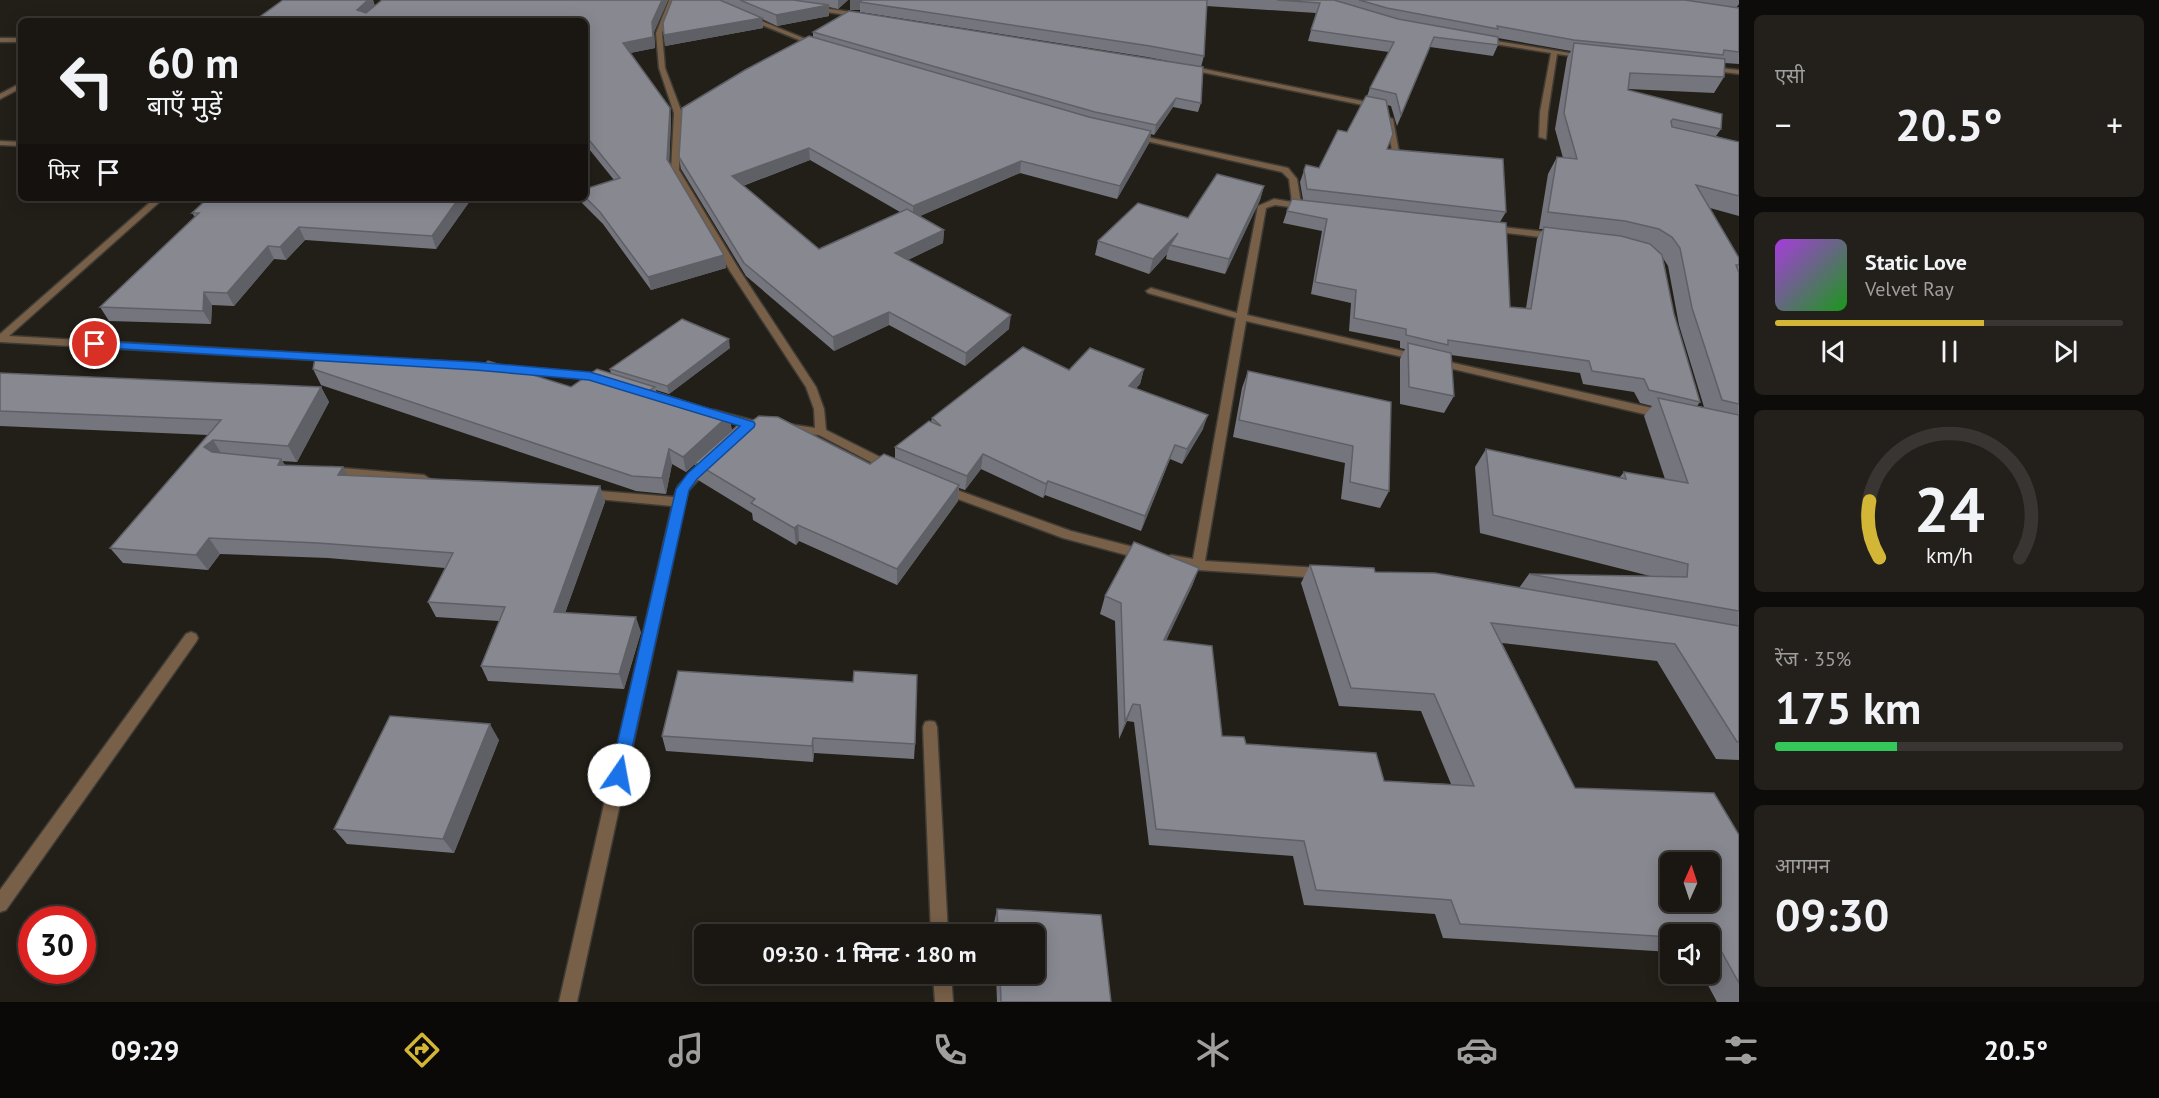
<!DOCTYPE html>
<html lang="hi">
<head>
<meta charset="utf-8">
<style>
	:root { --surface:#1a1612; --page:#231f1b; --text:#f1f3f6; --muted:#9f9f9f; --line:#383532; --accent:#d3b635 }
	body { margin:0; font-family:"PT Sans","Noto Sans Devanagari",sans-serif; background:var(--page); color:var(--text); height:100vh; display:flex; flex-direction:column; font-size:22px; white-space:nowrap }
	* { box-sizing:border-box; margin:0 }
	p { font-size:20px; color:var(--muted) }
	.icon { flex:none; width:33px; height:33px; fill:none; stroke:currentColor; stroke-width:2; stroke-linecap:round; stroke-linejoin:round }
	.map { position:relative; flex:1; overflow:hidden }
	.details { display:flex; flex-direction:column; gap:15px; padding:15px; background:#0e0c0a; width:420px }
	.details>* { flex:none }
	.top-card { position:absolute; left:18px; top:18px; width:570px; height:183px; border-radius:9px; box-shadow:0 3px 15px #0003,0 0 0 2px var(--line); background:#1a1612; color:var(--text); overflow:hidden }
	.needle { width:39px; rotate:3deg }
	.buttons { position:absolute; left:1660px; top:852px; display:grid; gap:12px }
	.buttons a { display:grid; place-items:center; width:60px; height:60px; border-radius:9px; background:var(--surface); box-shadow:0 3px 15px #0003,0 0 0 2px var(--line); font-size:30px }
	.speed { position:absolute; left:18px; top:906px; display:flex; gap:12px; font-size:30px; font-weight:700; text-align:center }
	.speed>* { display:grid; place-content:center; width:78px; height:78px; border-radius:50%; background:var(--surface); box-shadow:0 3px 15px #0003,0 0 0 2px var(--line); line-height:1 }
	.speed .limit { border:9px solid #d22; background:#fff; color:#111 }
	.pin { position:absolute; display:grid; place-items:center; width:51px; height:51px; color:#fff; margin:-26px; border:3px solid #fff; border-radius:50%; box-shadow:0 2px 6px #0007 }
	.me { position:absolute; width:66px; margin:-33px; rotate:12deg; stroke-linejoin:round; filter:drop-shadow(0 0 4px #0008) }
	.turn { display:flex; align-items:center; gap:21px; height:126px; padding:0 30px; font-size:27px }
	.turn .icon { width:78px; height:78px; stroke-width:2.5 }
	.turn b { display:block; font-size:42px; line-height:51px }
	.then { display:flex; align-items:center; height:57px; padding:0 30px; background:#0003; gap:12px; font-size:22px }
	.big { font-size:45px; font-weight:700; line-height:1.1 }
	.details .card { flex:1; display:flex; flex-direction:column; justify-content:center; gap:9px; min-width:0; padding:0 21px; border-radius:9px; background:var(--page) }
	.details .dial { align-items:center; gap:0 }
	.dial svg { height:156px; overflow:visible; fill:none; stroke:var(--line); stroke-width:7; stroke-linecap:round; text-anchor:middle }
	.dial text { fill:var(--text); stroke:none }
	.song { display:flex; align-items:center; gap:18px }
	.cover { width:72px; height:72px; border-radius:9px; background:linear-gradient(135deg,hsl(280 70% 55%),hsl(120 70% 35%)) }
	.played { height:6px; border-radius:3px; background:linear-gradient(90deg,var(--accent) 60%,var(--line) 60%) }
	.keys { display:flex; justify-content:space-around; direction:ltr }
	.heat { display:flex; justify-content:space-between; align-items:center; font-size:33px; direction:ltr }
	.charge { height:9px; border-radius:4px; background:linear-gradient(90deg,#34c759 35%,var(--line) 0) }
	.trip { position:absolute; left:694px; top:924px; width:351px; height:60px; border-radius:9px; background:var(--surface); box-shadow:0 3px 15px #0003,0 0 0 2px var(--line); font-weight:700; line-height:60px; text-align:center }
	.menu { display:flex; height:96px; justify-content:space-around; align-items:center; background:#0a0907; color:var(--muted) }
	.menu .icon { width:42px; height:42px }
	.menu .current { color:var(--accent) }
	.menu b { font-size:27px; color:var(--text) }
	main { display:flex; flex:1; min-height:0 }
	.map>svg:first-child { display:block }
</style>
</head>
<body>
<main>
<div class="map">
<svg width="1739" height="1002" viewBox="0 0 1739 1002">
	<rect width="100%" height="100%" fill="#221e18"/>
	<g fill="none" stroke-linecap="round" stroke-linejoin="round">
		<defs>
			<g id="street">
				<path d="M669,0H675L662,33L665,68L682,113L679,170L740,271L816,387L824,409L826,430L892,463L894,466L892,469H884L819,435L788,432L782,428L788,424L815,428L814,409L806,387L730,271L671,170L674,113L659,68L656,33Z"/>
				<path d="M815,7L860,13L863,15L860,17L813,10Z"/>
				<path d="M749,16L818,44L819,45L814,46L747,19Z"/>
				<rect x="0" y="38" width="21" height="4"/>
				<path d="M1484,39L1588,56L1585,58L1557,54L1548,112L1546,139L1539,137L1540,112L1551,53L1482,42L1481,41Z"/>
				<path d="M1189,66L1377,104L1381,106L1377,108L1187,69L1186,68Z"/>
				<path d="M1710,67L1739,70V74L1708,70L1707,69Z"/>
				<path d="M21,83V88L0,99V94Z"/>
				<path d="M1386,117L1393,119L1400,158L1393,156Z"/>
				<path d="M1133,134L1288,168L1297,179L1301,203L1310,206L1306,209L1275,205L1266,208L1247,315L1416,354L1421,357L1416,360L1246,321L1205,561L1321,568L1326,569L1327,573L1326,577L1321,578L1198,570L1167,563L1165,560L1167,557L1171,555L1193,559L1236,318L1148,293L1146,291L1151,288L1237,313L1258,206L1274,199L1292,202L1289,179L1282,172L1133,138Z"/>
				<path d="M0,141L21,142V146L0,145Z"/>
				<path d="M155,198H164L9,336L475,363L590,373L607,378L608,380L603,383L589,379L475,369L0,342V334Z"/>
				<path d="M1493,226L1556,233L1560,236L1556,239L1490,231V227Z"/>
				<path d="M1436,359L1661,410L1666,414L1661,418L1432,364L1431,362L1432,360Z"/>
				<path d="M714,410L759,422L761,425L755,429L710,417L709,414L710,411Z"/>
				<path d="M708,458L714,462L712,465L688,491L577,1002H559L672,506L587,498L581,494L587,490L674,497L678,486L704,459Z"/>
				<path d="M330,467L424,475L430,479L424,483L330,475L324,471Z"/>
				<path d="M943,485L1071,531L1145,550L1149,552L1151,555L1149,558L1145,560L1063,538L939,492L937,489Z"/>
				<path d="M191,632L196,634L198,638L196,642L6,910L0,912V890L186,634Z"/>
				<path d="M930,721L935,722L937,727L948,934H931L923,727L925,722Z"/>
				<path d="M933,974H951L953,1002H935Z"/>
			</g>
		</defs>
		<!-- street casing -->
		<use href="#street" stroke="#3f3b35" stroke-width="3"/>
		<!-- street -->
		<use href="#street" fill="#775f48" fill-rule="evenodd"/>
	</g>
	<!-- wall -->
	<g fill="#75757d" fill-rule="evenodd">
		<path d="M283,0H373L375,6L382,0H668L654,32L655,48L630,53L670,108L671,120L669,163L724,255L726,268L651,290L603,224L582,203L581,198H585V189L614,180L585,144V21H254Z"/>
		<path d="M672,0H848L838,9L829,7V16L777,26L762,19L763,28L665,46L664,35Z"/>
		<path d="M850,0H1739V4L1736,8H1739V64L1725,63L1724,77L1714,93L1628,89V90L1721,129L1716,136L1739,142V216L1710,208L1739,258V760L1716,759L1657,661L1502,643L1575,788L1739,835V1002H1717L1702,974H1710V934H1671V952L1443,938L1435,914L1304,905L1293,856L1149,845L1134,722L1127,721L1119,739L1115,621L1100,614L1105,596L1199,568L1192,586L1166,640L1222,736L1246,744L1384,781L1451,784L1421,711L1339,706L1301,583L1310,565L1519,588L1529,574L1650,576L1480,533L1475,467L1486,449L1619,478L1624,472L1665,479L1644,416L1652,406L1640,403L1634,392L1583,384L1580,373L1451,355L1454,396L1444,413L1400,404V359L1405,349L1400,348V341L1349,331L1351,303L1311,294L1322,231L1283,223L1287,211L1303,200L1300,182L1306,165L1319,168L1347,132L1367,96L1370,88L1389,52L1308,41L1316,13L1206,6L1204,56L1201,67V103L1198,112L1173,107L1154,135L1151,134L1149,143L1117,199L1020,173L920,216L944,230L943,243L908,260L1009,329L965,366L889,325L834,351L746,276L681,169L679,157L813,38V32L1183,64L1147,57L860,12V10H850ZM1498,38L1571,51L1567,58L1555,129L1563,158L1557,157L1548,174L1539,229H1543L1537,239L1526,308L1510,307L1500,222L1506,212L1387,149V105L1391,106L1397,126L1430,47L1493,56L1498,45ZM810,160L900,212L819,249L743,186ZM1663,258L1668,266L1679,325L1704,407L1697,406L1700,402L1674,314Z"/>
		<path d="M1264,186L1260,200L1225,274L1166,259L1167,254L1149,274L1095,255L1098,241L1188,218Z"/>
		<path d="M208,198H472L436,249L305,240L286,260L274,259L234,306L212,305L211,324L109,321L100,307L195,217L192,213Z"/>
		<path d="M730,348L669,394L656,390V392L729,415L732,431L870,464L895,458V447L931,422L932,418L1069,370L1144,369L1140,384L1136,388L1203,429L1182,464L1170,459L1141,531L1045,495L1043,498L981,469L965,490L959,488L958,501L897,585L799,541L796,545L753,520L752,513L698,480L695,464L686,472L672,464L666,494L636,491L321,385L313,369L571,387L611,374L610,369Z"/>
		<path d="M1248,371L1391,402L1389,491L1380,508L1341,499L1345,463L1233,437L1242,388Z"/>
		<path d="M0,373L321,387L329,402L297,462L282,461L285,465L348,475L600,486L605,502L565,613L641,632L624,689L488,681L481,666L499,621L436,617L428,602L445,568L328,558L220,554L208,570L123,563L110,548L208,435L0,426Z"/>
		<path d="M678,671L915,744L914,759L814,753L813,762L666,751L662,736Z"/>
		<path d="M499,740L454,853L347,844L334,829Z"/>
		<path d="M997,909L1101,915L1111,1002H997L996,974H1035V934H994V923Z"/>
	</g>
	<!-- shaded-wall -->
	<g fill="#5f5f66">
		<path d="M368,0H373L375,7L361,21L357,10Z"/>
		<path d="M662,0H668L654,32L655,48L625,54L623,43L652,22Z"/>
		<path d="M838,0H848L838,9Z"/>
		<path d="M850,0H864L860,2V10H850Z"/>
		<path d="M829,5V16L777,26L776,15Z"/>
		<path d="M762,18L763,28L665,46L664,35Z"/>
		<path d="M1176,98L1173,107L1154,135L1156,125Z"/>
		<path d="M670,108L671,120L669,171L667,159Z"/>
		<path d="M1151,131L1149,143L1117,199L1120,186Z"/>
		<path d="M809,148L810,160L734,189L732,176Z"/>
		<path d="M1021,161L1020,173L913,219V206Z"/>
		<path d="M1264,186L1260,200L1225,274L1229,259Z"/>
		<path d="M459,198H472L436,249L432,236Z"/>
		<path d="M299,227L305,240L286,260L280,247Z"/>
		<path d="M944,230L943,243L895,266V253Z"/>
		<path d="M1178,233L1170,245L1167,254L1149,274L1153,259Z"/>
		<path d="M268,246L274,259L234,306L227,293Z"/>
		<path d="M724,255L726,268L651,290L648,277Z"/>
		<path d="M204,292L212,305L211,324L203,311Z"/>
		<path d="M889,312V325L834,351L833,337Z"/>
		<path d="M1011,315L1009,329L965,366L966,353Z"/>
		<path d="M729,339L730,348L669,394L667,386Z"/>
		<path d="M1144,369L1140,384L1126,401L1129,386Z"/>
		<path d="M321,387L329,402L297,462L288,446Z"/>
		<path d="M729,415L732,431L686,472L683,457Z"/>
		<path d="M1208,415L1203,429L1182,464L1187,449Z"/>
		<path d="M213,440L223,456L215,463L204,447Z"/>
		<path d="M1175,445L1170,459L1141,531L1145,516Z"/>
		<path d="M669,449L672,464L666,494L662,478Z"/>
		<path d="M983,454L981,469L965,490L967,476Z"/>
		<path d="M281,459L291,474L278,465Z"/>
		<path d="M343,467L352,483L338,475Z"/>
		<path d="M1048,481L1045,495L1043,498L1046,484Z"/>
		<path d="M959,485L958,501L897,585V569Z"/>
		<path d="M600,486L605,502L560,627L554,612Z"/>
		<path d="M798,525L799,541L796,545L794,528Z"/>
		<path d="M209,538L220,554L208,570L196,555Z"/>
		<path d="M1199,568L1192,586L1158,658L1164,640Z"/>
		<path d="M636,617L641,632L624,689L619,674Z"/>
		<path d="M1133,704L1127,721L1119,739L1125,722Z"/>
		<path d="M490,724L499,740L454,853L443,839Z"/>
		<path d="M813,738L814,753L813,762L812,746Z"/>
	</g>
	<!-- building -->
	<g fill="#888891" stroke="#5f5f66" stroke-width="1.5" fill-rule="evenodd">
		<path d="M283,0H368L357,10L366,13L382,0H662L652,22L653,37L623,43L670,108L667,159L724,255L648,277L600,212L585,197V189L620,178L585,135V21H254Z"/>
		<path d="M672,0H720L762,18L664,35L663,23Z"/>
		<path d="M740,0H793L829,5L776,15Z"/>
		<path d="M862,0H1207L1204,56L1150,46L860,2Z"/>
		<path d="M1277,0H1334L1398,19L1498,37V45L1434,37L1401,115L1396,94L1370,88L1394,42L1311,30L1320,3Z"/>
		<path d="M1359,0H1685L1739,8V52L1724,50L1723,55L1656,48L1574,40L1497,26L1498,29L1387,8Z"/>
		<path d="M849,11L1203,67L1201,103L1176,98L1156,125L1095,112L813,32Z"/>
		<path d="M809,36L1089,117L1151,131L1120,186L1021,161L913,206L809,148L732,176L819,249L907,209L944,230L895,253L1011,315L966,353L889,312L833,337L744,263L679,157L682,108L745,70Z"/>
		<path d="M1574,43L1725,59L1724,77L1630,73L1628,90L1722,114L1721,129L1673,119L1671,121L1672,127L1739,142V196L1696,185L1739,258V265H1736L1739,273V404L1722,400L1692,308L1680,248L1672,237L1659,229L1625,221L1548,212L1557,157L1577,159L1564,113Z"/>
		<path d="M1366,96L1386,100L1393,134L1387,149L1503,159L1506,212L1307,189L1304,170L1306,165L1319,168L1338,130L1347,132Z"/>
		<path d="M1217,174L1264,186L1229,259L1170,245L1178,233L1153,259L1098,241L1138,203L1188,218Z"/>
		<path d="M208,198H459L432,236L299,227L280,247L268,246L227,293L204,292L203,311L100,307L199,213H192Z"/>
		<path d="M1292,199L1506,223L1510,307L1531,309L1544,227L1621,236L1650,244L1662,255L1674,314L1700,402L1649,390L1644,379L1592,371L1589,361L1448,340V345L1406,335V329L1354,318L1356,290L1315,282L1327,219L1287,211Z"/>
		<path d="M682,319L729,339L667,386L610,369Z"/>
		<path d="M1408,343L1451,353L1454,396L1409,387Z"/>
		<path d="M1023,347L1069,370L1090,348L1144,369L1129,386L1208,415L1187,449L1175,445L1145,516L1048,481L1046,484L983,454L967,476L895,447L929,421L941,426L932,418Z"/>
		<path d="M315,359L481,367L488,361L571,387L597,369L655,387L650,390L729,415L683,457L669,449L662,478L632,476L313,369Z"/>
		<path d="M1248,371L1391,402L1389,491L1350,482L1353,446L1239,420Z"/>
		<path d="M0,373L321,387L288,446L213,440L204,447L212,452L281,459L278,465L343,467L338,475L600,486L554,612L636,617L619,674L481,666L505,607L428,602L453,553L318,543L209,538L196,555L110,548L221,420L0,411Z"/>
		<path d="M1658,398L1739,415V611L1529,574L1687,577L1688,564L1493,515L1486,449L1626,479L1624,472L1688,483Z"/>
		<path d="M759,416L778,417L870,464L884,454L959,485L897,569L798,525L794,528L751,503L755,499L695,463L745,419L752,421Z"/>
		<path d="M1134,542L1199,568L1164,640L1212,646L1222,736L1244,737L1246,744L1376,753L1384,781L1474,786L1434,694L1351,688L1310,565L1374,568L1375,572L1435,573L1739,626V742H1737L1675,644L1491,623L1575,788L1714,793L1739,835V983L1715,940L1710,939V934H1671V937L1460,924L1451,900L1316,890L1304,841L1156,829L1140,705L1133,704L1125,722L1121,603L1105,596ZM1671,862H1710V902H1671Z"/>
		<path d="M678,671L853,682L854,671L917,675L915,744L813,738L812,746L662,736Z"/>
		<path d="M390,716L490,724L443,839L334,829Z"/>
		<path d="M997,909L1101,915L1111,1002H1001L1000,974H1035V934H998Z"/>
	</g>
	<!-- route -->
	<path fill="#1a73e8" stroke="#114b97" stroke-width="1.5" d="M95,341L475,362L590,372L754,422L755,424L754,427L697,479L689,490L625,780L619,783L612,780L610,775L676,489L688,473L740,426L589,380L475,370L91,347V342Z"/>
</svg>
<div class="buttons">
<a><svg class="needle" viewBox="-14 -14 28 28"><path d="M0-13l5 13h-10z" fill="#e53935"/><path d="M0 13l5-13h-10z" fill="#9f9f9f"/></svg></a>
<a><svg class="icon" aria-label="sound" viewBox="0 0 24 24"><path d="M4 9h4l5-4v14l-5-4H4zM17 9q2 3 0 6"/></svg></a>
</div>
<div class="speed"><div class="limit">30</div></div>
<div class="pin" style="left:95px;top:344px;background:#d93025"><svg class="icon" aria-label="arrive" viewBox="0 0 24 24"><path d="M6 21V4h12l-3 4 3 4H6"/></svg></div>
<svg class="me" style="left:619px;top:775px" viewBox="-20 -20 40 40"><circle r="19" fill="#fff"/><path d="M0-13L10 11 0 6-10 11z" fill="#1a73e8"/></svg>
<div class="trip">09:30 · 1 मिनट · 180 m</div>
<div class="top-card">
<div class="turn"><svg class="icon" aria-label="left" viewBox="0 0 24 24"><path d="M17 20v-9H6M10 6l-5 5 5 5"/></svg><div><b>60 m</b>बाएँ मुड़ें</div></div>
<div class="then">फिर<svg class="icon" aria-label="arrive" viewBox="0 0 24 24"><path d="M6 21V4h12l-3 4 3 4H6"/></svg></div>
</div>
</div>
<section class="details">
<div class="card"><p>एसी</p>
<div class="heat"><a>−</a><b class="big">20.5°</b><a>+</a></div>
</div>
<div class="card">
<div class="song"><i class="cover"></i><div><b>Static Love</b><p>Velvet Ray</p></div></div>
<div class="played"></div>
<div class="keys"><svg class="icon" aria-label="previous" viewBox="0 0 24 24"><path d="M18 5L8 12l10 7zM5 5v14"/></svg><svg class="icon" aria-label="pause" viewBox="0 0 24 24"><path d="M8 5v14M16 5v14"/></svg><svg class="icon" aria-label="next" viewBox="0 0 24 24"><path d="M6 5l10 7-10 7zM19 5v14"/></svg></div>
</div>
<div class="card dial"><svg viewBox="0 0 100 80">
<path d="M14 69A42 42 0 1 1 86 69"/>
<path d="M14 69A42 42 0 0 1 9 40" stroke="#d3b635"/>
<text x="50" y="56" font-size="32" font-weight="700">24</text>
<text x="50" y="72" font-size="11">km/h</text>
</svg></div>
<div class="card"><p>रेंज · 35%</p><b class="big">175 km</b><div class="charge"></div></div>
<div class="card"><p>आगमन</p><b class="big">09:30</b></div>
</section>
</main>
<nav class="menu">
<b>09:29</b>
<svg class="icon current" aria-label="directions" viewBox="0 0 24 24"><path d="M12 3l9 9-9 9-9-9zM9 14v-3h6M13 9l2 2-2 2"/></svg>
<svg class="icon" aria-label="music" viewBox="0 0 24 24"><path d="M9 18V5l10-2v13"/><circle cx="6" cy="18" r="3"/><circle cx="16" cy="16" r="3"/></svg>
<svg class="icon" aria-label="phone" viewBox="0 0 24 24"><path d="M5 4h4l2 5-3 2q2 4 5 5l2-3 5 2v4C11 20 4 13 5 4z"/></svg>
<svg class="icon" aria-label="climate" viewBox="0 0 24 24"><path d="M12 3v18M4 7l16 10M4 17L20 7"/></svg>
<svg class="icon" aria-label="car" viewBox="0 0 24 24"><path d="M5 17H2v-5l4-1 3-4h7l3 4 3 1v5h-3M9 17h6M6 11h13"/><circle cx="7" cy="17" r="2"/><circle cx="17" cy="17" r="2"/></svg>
<svg class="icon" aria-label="filters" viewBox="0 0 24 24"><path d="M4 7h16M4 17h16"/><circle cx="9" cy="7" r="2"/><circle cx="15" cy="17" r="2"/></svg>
<b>20.5°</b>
</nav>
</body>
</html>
